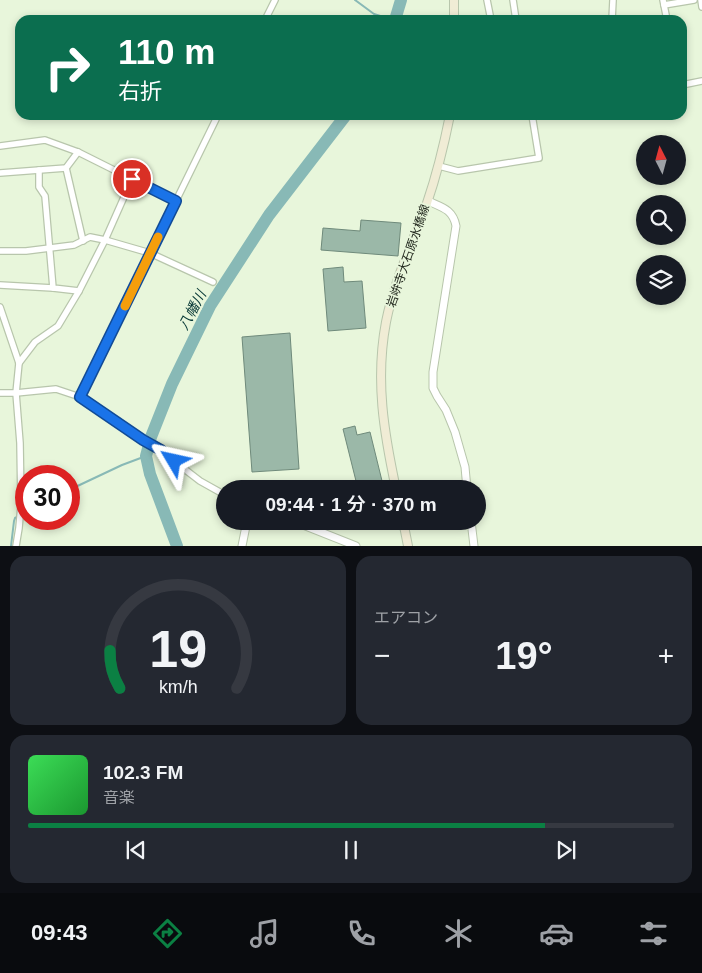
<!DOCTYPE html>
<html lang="ja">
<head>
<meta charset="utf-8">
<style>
	:root { --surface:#171b24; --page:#242831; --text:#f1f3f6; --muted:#9ea1a6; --line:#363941; --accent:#0b8043 }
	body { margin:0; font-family:Helvetica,"Noto Sans JP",sans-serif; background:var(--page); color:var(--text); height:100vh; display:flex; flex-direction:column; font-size:19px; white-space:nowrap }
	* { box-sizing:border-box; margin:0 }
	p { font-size:16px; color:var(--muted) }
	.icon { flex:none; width:28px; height:28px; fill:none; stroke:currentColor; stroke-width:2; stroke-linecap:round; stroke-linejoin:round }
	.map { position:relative; height:546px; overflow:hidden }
	.details { display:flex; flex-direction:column; gap:10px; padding:10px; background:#0d0f14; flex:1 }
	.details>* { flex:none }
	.top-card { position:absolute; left:15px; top:15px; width:672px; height:105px; border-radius:15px; box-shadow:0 2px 8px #0003; background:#0b6e4f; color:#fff; overflow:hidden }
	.needle { width:32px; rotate:354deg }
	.controls { position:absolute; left:636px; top:135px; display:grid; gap:10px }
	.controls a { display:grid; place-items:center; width:50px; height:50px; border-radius:50%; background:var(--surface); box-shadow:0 2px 8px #0003; font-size:25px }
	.speed { position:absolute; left:15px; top:465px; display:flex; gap:10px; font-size:25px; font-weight:700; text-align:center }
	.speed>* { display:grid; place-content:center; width:65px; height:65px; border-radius:50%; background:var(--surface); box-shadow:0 2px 8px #0003; line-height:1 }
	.speed .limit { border:8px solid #d22; background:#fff; color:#111 }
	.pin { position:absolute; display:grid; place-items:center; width:42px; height:42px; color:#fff; margin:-21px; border:2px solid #fff; border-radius:50%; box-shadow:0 1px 5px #0007 }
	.me { position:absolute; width:55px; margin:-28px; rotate:306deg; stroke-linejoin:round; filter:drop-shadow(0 0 4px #0008) }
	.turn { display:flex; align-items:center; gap:18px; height:105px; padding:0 20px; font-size:22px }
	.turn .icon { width:65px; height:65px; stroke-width:2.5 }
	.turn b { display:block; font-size:35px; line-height:42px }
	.big { font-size:38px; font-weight:600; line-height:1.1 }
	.details .tile { flex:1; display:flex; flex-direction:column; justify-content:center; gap:8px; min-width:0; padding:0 18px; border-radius:15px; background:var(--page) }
	.details .dial { align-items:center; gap:0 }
	.dial svg { height:130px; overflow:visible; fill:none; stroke:var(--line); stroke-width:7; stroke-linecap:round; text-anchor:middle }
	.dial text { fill:var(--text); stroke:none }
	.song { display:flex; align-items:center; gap:15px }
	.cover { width:60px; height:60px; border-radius:8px; background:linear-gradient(135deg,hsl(130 70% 55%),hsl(130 70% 35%)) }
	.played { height:5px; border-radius:2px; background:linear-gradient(90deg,var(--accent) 80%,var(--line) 80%) }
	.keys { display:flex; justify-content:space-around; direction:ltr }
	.heat { display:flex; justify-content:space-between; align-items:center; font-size:28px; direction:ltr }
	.details .tiles { flex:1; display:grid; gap:10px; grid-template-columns:1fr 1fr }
	.tile:last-child { grid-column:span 2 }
	.trip { position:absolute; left:216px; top:480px; width:270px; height:50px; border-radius:25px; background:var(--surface); box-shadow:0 2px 8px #0003; font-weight:600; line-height:50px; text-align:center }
	.tab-bar { display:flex; height:80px; justify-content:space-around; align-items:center; background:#090b0e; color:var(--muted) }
	.tab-bar .icon { width:35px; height:35px }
	.tab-bar .selected { color:var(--accent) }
	.tab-bar b { font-size:22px; color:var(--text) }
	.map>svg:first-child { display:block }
</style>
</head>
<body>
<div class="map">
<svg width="702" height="546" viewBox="0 0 702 546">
	<rect width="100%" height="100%" fill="#e8f6db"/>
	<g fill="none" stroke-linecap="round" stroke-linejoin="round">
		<!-- stream -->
		<g stroke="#88b9b6" stroke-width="2">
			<path d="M355,0L374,14L393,20"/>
			<path d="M69,490L122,465L146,456"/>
			<path d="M11,546L14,521L15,518L19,516"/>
		</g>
		<!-- river -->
		<g stroke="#88b9b6" stroke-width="12">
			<path d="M395,20L401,0"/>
			<path d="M177,546L150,474L146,456L151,437L172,384L210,306L269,215L346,115"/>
		</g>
	</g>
	<!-- building -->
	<g fill="#9bb8a8" stroke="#6f8a7b">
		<path d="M361,220L401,223L398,256L321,250L323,228L360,231Z"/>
		<path d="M343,267L344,282L362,281L366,328L328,331L323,269Z"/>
		<path d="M290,333L299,469L252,472L242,337Z"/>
		<path d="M355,426L357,435L370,432L384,489H358L343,429Z"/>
	</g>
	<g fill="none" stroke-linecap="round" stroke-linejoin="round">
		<defs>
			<g id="minor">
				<path d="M487,0L491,20"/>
				<path d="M513,0L516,20"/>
				<path d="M663,0L667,20"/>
				<path d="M701,0L702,7"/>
				<path d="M664,5L694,0"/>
				<path d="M265,20L275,0"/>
				<path d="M612,20L613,0"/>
				<path d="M682,85L702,81"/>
				<path d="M0,146L45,140L78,152L176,201"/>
				<path d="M439,166L458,171L539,158L532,115"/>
				<path d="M66,168L83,241"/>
				<path d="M39,170V187L45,196L53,288L79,291"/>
				<path d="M0,173L66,168L78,152"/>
				<path d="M0,251H26L74,245L90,237L105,240L150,253L213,282"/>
				<path d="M0,285L53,288"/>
				<path d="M0,307L19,363L16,393L20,443L21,505L19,528L16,546"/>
				<path d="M19,363L35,342L58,326L79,291L105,240L132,179"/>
				<path d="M0,393H16L56,389L80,397L143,440L161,451L200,481L225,495"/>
				<path d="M80,397L218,115"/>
			</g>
			<g id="tertiary">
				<path d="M428,201C441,207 453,209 456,226L433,372V388L437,396L446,410L455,432L465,467L467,489"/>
				<path d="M293,521L356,546"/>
				<path d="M471,521L474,546"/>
				<path d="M242,546L247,521"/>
			</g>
			<g id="secondary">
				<path d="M454,0V20"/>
				<path d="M396,489C384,433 375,380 386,322C394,281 413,242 427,203C437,174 444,145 450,115"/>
				<path d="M403,521L408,546"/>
			</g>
		</defs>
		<!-- minor casing -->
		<use href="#minor" stroke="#b8c6ac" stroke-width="8"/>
		<!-- tertiary casing -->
		<use href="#tertiary" stroke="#b8c6ac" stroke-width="9"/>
		<!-- secondary casing -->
		<use href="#secondary" stroke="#b8c6ac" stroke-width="10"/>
		<!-- minor -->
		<use href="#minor" stroke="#fff" stroke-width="5.5"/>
		<!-- tertiary -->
		<use href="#tertiary" stroke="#fff" stroke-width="7"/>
		<!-- secondary -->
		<use href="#secondary" stroke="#f0ecd5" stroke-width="8"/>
	</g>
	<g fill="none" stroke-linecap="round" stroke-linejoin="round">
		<defs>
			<path id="route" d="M132,179L176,201L80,397L143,440L161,450L174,461"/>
		</defs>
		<!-- route casing -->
		<use href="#route" stroke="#114b97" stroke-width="12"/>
		<!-- route -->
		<use href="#route" stroke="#1a73e8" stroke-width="9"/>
		<!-- slow -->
		<path stroke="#f59e0b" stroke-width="9" d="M125,306L158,237"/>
	</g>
	<g text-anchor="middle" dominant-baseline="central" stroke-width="4" stroke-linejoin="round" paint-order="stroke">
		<!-- street labels -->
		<g font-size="12" fill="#1d2319" stroke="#e8f6db">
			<text transform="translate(408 256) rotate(-71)">岩峅寺大石原水橋線</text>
		</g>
		<!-- water labels -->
		<g font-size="14" font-style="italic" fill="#073836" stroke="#e8f6db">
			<text transform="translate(192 310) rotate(-62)">八幡川</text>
		</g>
	</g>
</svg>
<div class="controls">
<a><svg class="needle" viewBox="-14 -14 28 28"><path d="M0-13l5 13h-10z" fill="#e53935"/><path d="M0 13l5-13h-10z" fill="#9ea1a6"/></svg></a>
<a><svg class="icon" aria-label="search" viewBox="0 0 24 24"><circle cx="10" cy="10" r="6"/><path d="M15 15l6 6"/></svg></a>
<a><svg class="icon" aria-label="layers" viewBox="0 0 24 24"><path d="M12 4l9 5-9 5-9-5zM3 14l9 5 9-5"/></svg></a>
</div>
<div class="speed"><div class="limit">30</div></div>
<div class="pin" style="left:132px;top:179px;background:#d93025"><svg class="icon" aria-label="arrive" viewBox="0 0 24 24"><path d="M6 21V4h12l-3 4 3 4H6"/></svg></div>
<svg class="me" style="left:174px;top:461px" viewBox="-20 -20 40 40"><path d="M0-17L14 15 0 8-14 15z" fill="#1a73e8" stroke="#fff" stroke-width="4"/></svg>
<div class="trip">09:44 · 1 分 · 370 m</div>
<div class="top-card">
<div class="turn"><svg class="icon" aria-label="right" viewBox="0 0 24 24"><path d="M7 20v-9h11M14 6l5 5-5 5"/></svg><div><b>110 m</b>右折</div></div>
</div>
</div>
<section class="details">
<div class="tiles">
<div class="tile dial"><svg viewBox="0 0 100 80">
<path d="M14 69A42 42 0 1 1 86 69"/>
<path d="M14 69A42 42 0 0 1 8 46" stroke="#0b8043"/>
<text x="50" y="56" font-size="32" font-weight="700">19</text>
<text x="50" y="72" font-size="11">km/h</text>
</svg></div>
<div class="tile"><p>エアコン</p>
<div class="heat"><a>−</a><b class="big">19°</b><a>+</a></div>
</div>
<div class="tile">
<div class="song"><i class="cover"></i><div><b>102.3 FM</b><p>音楽</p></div></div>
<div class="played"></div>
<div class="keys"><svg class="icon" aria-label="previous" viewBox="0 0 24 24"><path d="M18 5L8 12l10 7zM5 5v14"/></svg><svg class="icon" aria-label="pause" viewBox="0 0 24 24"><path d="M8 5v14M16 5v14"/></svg><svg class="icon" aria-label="next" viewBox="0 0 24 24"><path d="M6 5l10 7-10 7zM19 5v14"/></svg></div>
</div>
</div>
</section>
<nav class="tab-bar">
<b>09:43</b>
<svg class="icon selected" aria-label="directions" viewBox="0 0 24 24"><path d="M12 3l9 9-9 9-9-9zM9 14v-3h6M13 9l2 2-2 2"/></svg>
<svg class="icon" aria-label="music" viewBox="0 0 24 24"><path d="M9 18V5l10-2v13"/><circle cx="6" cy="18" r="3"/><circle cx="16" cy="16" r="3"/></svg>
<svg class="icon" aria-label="phone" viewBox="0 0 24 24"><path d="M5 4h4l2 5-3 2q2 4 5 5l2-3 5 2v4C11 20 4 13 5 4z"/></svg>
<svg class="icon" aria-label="climate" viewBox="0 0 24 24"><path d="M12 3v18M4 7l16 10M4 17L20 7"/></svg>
<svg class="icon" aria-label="car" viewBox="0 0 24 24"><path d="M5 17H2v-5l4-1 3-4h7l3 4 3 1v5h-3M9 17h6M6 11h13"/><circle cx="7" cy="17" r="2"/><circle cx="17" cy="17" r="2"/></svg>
<svg class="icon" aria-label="filters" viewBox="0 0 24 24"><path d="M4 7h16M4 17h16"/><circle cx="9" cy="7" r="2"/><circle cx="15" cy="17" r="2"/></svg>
</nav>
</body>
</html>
